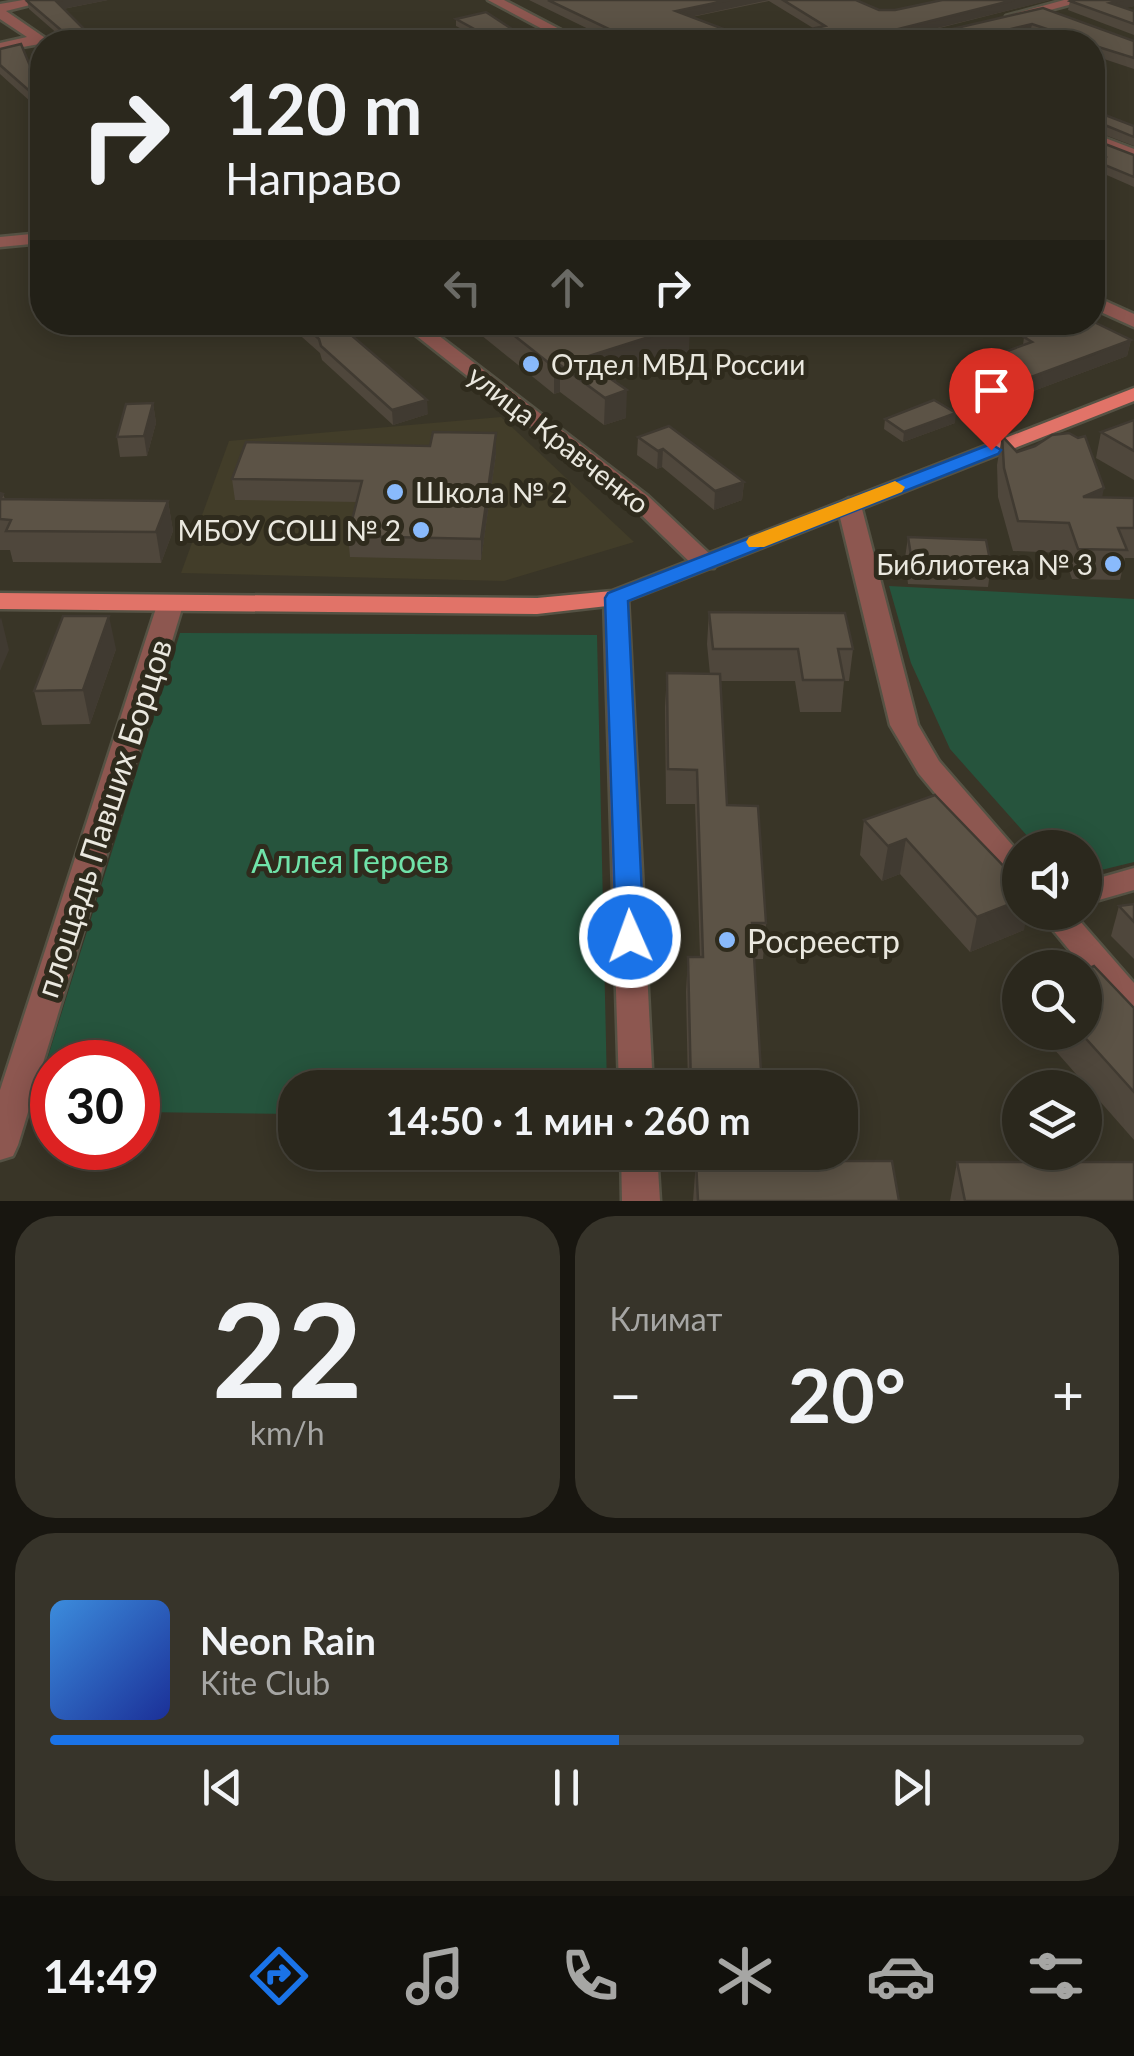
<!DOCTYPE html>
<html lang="ru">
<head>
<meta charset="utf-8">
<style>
	:root { --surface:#2b281d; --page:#37342a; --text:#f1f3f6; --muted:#a6a6a4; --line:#47443b; --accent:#1a73e8 }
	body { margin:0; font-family:Lato,sans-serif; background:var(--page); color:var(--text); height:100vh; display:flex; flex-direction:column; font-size:38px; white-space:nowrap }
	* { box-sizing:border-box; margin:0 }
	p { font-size:32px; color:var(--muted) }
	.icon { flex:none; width:55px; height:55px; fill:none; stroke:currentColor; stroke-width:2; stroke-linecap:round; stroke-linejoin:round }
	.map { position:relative; height:1201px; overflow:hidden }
	.sheet { display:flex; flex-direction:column; gap:15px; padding:15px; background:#181610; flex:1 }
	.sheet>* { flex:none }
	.banner { position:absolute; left:30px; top:30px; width:1075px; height:305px; border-radius:40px; box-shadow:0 5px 25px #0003,0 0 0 2px var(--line); background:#2b281d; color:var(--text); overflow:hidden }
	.fabs { position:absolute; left:1002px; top:830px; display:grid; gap:20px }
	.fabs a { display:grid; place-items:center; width:100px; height:100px; border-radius:50%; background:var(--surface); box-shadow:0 5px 25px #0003,0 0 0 2px var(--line); font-size:50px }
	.speed { position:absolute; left:30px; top:1040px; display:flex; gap:20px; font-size:50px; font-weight:700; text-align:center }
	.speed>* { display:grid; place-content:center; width:130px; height:130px; border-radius:50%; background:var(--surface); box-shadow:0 5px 25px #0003,0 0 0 2px var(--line); line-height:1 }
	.speed .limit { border:15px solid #d22; background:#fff; color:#111 }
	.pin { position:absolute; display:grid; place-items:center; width:85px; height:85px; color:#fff; margin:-102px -42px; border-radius:50% 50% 50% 0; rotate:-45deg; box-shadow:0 0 10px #0007 }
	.pin .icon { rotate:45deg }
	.me { position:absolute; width:110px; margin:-55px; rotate:358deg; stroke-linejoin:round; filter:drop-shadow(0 0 8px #0008) }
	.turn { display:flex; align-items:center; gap:35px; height:210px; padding:0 30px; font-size:45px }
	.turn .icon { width:130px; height:130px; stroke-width:2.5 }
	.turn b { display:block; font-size:70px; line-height:85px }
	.lanes { display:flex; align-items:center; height:95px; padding:0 30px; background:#0003; justify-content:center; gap:50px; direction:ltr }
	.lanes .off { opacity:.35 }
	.big { font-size:75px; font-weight:700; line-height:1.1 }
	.sheet .tile { flex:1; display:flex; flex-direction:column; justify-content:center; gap:15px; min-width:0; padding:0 35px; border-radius:40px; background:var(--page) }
	.sheet .dial { align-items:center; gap:0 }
	.dial b { font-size:130px; line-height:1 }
	.song { display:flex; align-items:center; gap:30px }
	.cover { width:120px; height:120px; border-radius:15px; background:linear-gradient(135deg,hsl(210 70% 55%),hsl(230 70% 35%)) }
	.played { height:10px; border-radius:5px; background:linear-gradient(90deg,var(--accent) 55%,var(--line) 55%) }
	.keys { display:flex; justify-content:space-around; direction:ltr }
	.heat { display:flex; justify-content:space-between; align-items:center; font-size:55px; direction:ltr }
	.sheet .tiles { flex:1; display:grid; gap:15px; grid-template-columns:1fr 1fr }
	.tile:last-child { grid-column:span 2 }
	.trip { position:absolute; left:278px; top:1070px; width:580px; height:100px; border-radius:40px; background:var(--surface); box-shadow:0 5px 25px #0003,0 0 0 2px var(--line); font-weight:700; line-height:100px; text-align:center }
	.dock { display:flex; height:160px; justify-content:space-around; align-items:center; background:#11100c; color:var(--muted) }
	.dock .icon { width:70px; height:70px }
	.dock .current { color:var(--accent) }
	.dock b { font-size:45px; color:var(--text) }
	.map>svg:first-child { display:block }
</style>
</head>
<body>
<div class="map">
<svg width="1134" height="1201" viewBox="0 0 1134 1201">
	<rect width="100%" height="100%" fill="#393527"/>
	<!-- built -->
	<path fill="#423d29" d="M501,417L634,542L504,581L181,573L229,441Z"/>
	<!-- green -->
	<g fill="#26543d">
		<path d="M889,586L1134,599V862L1085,874V848L1037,847L950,749L911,663Z"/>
		<path d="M180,633L597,635L607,1087L295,1088V1114L138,1112V1062H52V1111H31Z"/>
	</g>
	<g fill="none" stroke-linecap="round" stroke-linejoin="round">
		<defs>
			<g id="minor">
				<path d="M23,0H50L6,11L51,42L0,51V43L27,37L0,19V4Z"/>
				<path d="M488,0H504L584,42H567Z"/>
				<path d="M1064,0H1087L1013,20L1006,16Z"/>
				<path d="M1092,133L1134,149V160L1092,144Z"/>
				<path d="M42,233V243L0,247V237Z"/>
				<path d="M1092,295L1134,314V327L1092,308Z"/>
				<path d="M399,322H421L648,496L714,558L717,563L714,568H696L632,506Z"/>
				<path d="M849,498L861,505L918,725L939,761L1020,854V885L1009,882L919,774L890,725L837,505Z"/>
				<path d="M616,591L628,598L653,1088H619L604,598Z"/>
				<path d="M170,597L183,605L18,1145L13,1156L0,1160V1090L157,605Z"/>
				<path d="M1134,868V890L1085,904V882Z"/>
				<path d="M1038,912H1072L1134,983V1018L1122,1014Z"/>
				<path d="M621,1152H657L660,1201H622Z"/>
			</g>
			<path id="major" d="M1134,388V401L616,605L537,614L0,609V593L537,598L612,591Z"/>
		</defs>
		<!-- minor casing -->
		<use href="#minor" stroke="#555244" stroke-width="5"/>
		<!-- major casing -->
		<use href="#major" stroke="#555244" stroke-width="5"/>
		<!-- minor -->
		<use href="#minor" fill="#8d5750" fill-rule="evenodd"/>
		<!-- major -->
		<use href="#major" fill="#e17368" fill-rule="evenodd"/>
	</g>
	<!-- wall -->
	<g fill="#4f473c" fill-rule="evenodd">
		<path d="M30,0H108L63,9L90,42H67L29,9L27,1Z"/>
		<path d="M529,0H856L879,10H895L1050,0L912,35L922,36L1043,8L1134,41V69L1092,55V42H1056L1030,34L995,42H615ZM769,1L813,28L755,41L692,17Z"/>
		<path d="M1134,0V6L1125,8L1134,11V35L1068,10L1070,1Z"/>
		<path d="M456,19L518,40L486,42L456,26Z"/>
		<path d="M0,49L36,80L42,79V112L0,74Z"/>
		<path d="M1092,110L1134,126V146L1092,130Z"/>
		<path d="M1092,139L1134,155V187L1093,169L1095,162L1092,161Z"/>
		<path d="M285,322H336L428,414L393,425L322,360L320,353Z"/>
		<path d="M465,322H536L539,324L607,325L689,351L615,374L616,383L626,418L604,425L560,392L554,394Z"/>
		<path d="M1024,337L1131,340L1127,356L996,405L958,384L960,368L1023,345Z"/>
		<path d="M153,403L156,423L147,456L120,457L117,437Z"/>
		<path d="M1134,418V480L1096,458L1101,432L1134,420Z"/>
		<path d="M885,419L955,423L903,442L884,429Z"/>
		<path d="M1002,436L1017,452L1102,497L1134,498V558H1125L1120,580L1072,579L1063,553L1013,551L998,497L997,465Z"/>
		<path d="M638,437L744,482L742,500L714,510L662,467L657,469L637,455Z"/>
		<path d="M496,454L481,560L350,557L348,536L357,502L235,500L232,479Z"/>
		<path d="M0,493L3,494L5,499L168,501L173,531L161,563L13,562L10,550H0Z"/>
		<path d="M908,537L991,565L988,587L908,584L905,558Z"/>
		<path d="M709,612L853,649L849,681H844L841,712H800L795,681H721L727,805L766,923L763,959H754L762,1088H688L686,992L688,957H700L695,804H666L665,707L667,673L710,674L707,644Z"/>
		<path d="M116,649L90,724L42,725L34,691Z"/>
		<path d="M864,820L1020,883L1024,930L970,952L900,874L882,881L860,855Z"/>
		<path d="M1134,904V959L1111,936L1119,906Z"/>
		<path d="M1134,1008V1140L1039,1032H1085Z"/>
		<path d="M696,1161L899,1201H693Z"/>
		<path d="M957,1162L1134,1201H950Z"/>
	</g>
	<!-- shaded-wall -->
	<g fill="#403a31">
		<path d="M62,0H108L57,10L56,1Z"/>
		<path d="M729,0H769L676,20V11Z"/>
		<path d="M1014,0H1050L897,38L895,33L898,29Z"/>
		<path d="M1123,0H1134V6L1108,13L1110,3Z"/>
		<path d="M1032,24L1030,34L995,42H966V40Z"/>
		<path d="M518,33V40L490,42L489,37Z"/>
		<path d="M89,34L90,42H81Z"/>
		<path d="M690,324L689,351L589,383V356Z"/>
		<path d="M1131,340L1127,356L996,405L999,389Z"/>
		<path d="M560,365V392L554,394V367Z"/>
		<path d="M616,375V394L627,390L626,418L604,425L605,398L608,377Z"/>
		<path d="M427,400L428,414L393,425L392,410Z"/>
		<path d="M153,403L156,423L147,456L144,436Z"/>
		<path d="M956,413L955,423L903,442L904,432Z"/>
		<path d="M496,433V454L481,560V539Z"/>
		<path d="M663,449L662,467L657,469L658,451Z"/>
		<path d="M744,482L742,500L714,510L715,491Z"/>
		<path d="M1104,488L1098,518L1083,497Z"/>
		<path d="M168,501L173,531L161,563L156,532Z"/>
		<path d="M109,616L116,649L90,724L83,690Z"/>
		<path d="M1,617L9,650L0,671V620Z"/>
		<path d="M906,839L900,874L882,881L888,846Z"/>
		<path d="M1020,900V912H1028L1024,930L970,952L977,917Z"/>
	</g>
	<!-- building -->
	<g fill="#5c5346" stroke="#403a31" stroke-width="2.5">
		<path d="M30,0H62L56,1L89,34L81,42H75L27,1Z"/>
		<path d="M548,0H729L676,11L755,41L825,26L783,0H856L879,10H895L942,0H1014L898,29L895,33L922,36L1043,8L1134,41V58L1092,45V42H1086L1032,24L966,40L973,42H636Z"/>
		<path d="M1072,0H1123L1110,3L1134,11V24L1070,1Z"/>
		<path d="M486,12L518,33L489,37L456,19Z"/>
		<path d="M21,44L36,80L42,79V102L0,65V49Z"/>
		<path d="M1092,110L1134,126V137L1095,121L1092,123Z"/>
		<path d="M1092,139L1134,155V177L1095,161L1105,157L1092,152Z"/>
		<path d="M1092,321L1131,340L999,389L960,368L1032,342L1024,337L1069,322Z"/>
		<path d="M300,322H336L427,400L392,410L321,346L319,339Z"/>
		<path d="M497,322H536L539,324L545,322H603L607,325L617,322H687L690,324L589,356L616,375L608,377L627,390L605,398L560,365L554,367Z"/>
		<path d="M934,400L956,413L904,432L885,419Z"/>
		<path d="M153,403L144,436L117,437L126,404Z"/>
		<path d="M1134,420V451L1101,432Z"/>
		<path d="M669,426L744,482L715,491L663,449L658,451L638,437Z"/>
		<path d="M433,432L496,433L481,539L348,536L362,481L232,479L246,442L430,446Z"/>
		<path d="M1069,433L1078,438L1085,436L1104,488L1083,497L1134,498V528H1118L1127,550L1078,549L1069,523L1018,521L1004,468L1002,436L1017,452L1035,446L1052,435Z"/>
		<path d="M0,493L3,494L0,499L168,501L156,532L6,531L11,520L0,519Z"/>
		<path d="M908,537L986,540L991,565L912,562Z"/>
		<path d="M709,612L845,613L853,649H838L844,680H803L798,649H713Z"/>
		<path d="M63,616H109L83,690L34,691Z"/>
		<path d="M667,673L720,674L727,805L758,806L766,923H752L762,1088H691L688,957H703L697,770L668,769Z"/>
		<path d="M935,795L1020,883V900L977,917L906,839L888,846L864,820Z"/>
		<path d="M1134,904V922L1119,906Z"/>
		<path d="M1094,966L1134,1008V1092L1080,1032H1085V970Z"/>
		<path d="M696,1161H892L899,1201H698Z"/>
		<path d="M957,1162H1134V1201H965Z"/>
	</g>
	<!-- route -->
	<path fill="#1a73e8" stroke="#114b97" stroke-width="2.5" d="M991,444L1001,450L998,454L628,601L644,937L640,944L630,948L620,944L616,937L605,598L608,593Z"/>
	<!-- slow -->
	<path fill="#f59e0b" d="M895,481L905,487L902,492L764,547H749L746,542L749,537Z"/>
	<!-- markers -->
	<g fill="#89bafc" stroke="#2f2b1d" stroke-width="4">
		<circle cx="531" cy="364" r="10"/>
		<circle cx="395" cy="492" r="10"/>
		<circle cx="421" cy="530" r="10"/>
		<circle cx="1113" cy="564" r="10"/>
		<circle cx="727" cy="940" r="10"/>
	</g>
	<g text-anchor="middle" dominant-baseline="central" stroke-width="10" stroke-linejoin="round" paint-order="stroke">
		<!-- poi labels -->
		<g font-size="28" fill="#eae8df" stroke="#2f2b1d" text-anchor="start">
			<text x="551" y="364">Отдел МВД России</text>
			<text x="415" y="492">Школа № 2</text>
			<text x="401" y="530" text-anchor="end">МБОУ СОШ № 2</text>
			<text x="1093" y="564" text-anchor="end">Библиотека № 3</text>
		</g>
		<!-- street labels -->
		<g font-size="28" fill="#eae8df" stroke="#2f2b1d">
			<text transform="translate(559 439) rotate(38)">улица Кравченко</text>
		</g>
		<!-- near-street labels -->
		<g font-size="32" fill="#eae8df" stroke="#2f2b1d">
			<text transform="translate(103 818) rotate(-72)">площадь Павших Борцов</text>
		</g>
		<!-- near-park labels -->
		<g font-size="32" fill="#70e3a9" stroke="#2f2b1d">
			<text x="350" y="860">Аллея Героев</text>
		</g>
		<!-- near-poi labels -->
		<g font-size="32" fill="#eae8df" stroke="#2f2b1d" text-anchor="start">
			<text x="747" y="940">Росреестр</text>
		</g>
	</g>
</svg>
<div class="fabs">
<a><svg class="icon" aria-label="sound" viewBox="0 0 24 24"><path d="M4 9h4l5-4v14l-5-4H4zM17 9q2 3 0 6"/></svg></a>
<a><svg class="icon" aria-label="search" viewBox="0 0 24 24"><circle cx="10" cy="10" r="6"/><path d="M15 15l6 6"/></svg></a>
<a><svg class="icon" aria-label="layers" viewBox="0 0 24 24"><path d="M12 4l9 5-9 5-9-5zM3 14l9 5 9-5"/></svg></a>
</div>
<div class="speed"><div class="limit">30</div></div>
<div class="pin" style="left:991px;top:450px;background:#d93025"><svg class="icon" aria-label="arrive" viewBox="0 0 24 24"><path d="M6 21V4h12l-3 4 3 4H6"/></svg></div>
<svg class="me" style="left:630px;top:937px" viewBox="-20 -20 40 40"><circle r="17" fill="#1a73e8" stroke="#fff" stroke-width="3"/><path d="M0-11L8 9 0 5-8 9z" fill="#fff"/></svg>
<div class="trip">14:50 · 1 мин · 260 m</div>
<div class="banner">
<div class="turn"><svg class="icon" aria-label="right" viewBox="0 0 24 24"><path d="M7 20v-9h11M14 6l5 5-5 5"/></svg><div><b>120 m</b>Направо</div></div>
<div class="lanes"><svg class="icon off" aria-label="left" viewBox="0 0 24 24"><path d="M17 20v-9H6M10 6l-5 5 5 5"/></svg><svg class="icon off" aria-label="ahead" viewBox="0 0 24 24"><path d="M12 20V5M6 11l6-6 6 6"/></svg><svg class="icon" aria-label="right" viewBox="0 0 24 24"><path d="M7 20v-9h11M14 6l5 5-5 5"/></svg></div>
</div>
</div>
<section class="sheet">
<div class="tiles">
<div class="tile dial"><b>22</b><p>km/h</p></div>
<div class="tile"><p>Климат</p>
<div class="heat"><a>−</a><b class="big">20°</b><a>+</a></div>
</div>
<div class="tile">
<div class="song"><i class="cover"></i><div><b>Neon Rain</b><p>Kite Club</p></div></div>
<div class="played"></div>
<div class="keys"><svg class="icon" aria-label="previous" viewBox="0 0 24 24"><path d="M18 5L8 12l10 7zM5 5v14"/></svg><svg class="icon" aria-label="pause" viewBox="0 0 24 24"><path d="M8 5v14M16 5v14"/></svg><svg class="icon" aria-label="next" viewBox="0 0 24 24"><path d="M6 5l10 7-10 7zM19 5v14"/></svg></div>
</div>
</div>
</section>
<nav class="dock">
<b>14:49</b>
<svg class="icon current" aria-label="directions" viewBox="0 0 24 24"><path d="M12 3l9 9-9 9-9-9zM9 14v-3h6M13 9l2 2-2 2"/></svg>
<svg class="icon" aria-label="music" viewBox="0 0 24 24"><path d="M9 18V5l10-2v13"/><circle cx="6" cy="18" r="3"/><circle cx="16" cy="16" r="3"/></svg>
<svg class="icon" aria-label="phone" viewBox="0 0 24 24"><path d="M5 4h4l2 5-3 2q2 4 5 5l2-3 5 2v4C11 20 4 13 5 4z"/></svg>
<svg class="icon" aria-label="climate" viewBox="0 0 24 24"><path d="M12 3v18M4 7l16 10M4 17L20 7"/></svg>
<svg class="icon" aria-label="car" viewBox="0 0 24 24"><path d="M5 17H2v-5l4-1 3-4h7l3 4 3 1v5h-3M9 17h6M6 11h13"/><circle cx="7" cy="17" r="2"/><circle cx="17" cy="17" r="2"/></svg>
<svg class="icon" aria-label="filters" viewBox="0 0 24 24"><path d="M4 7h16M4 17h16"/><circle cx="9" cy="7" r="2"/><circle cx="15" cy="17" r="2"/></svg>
</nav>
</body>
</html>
